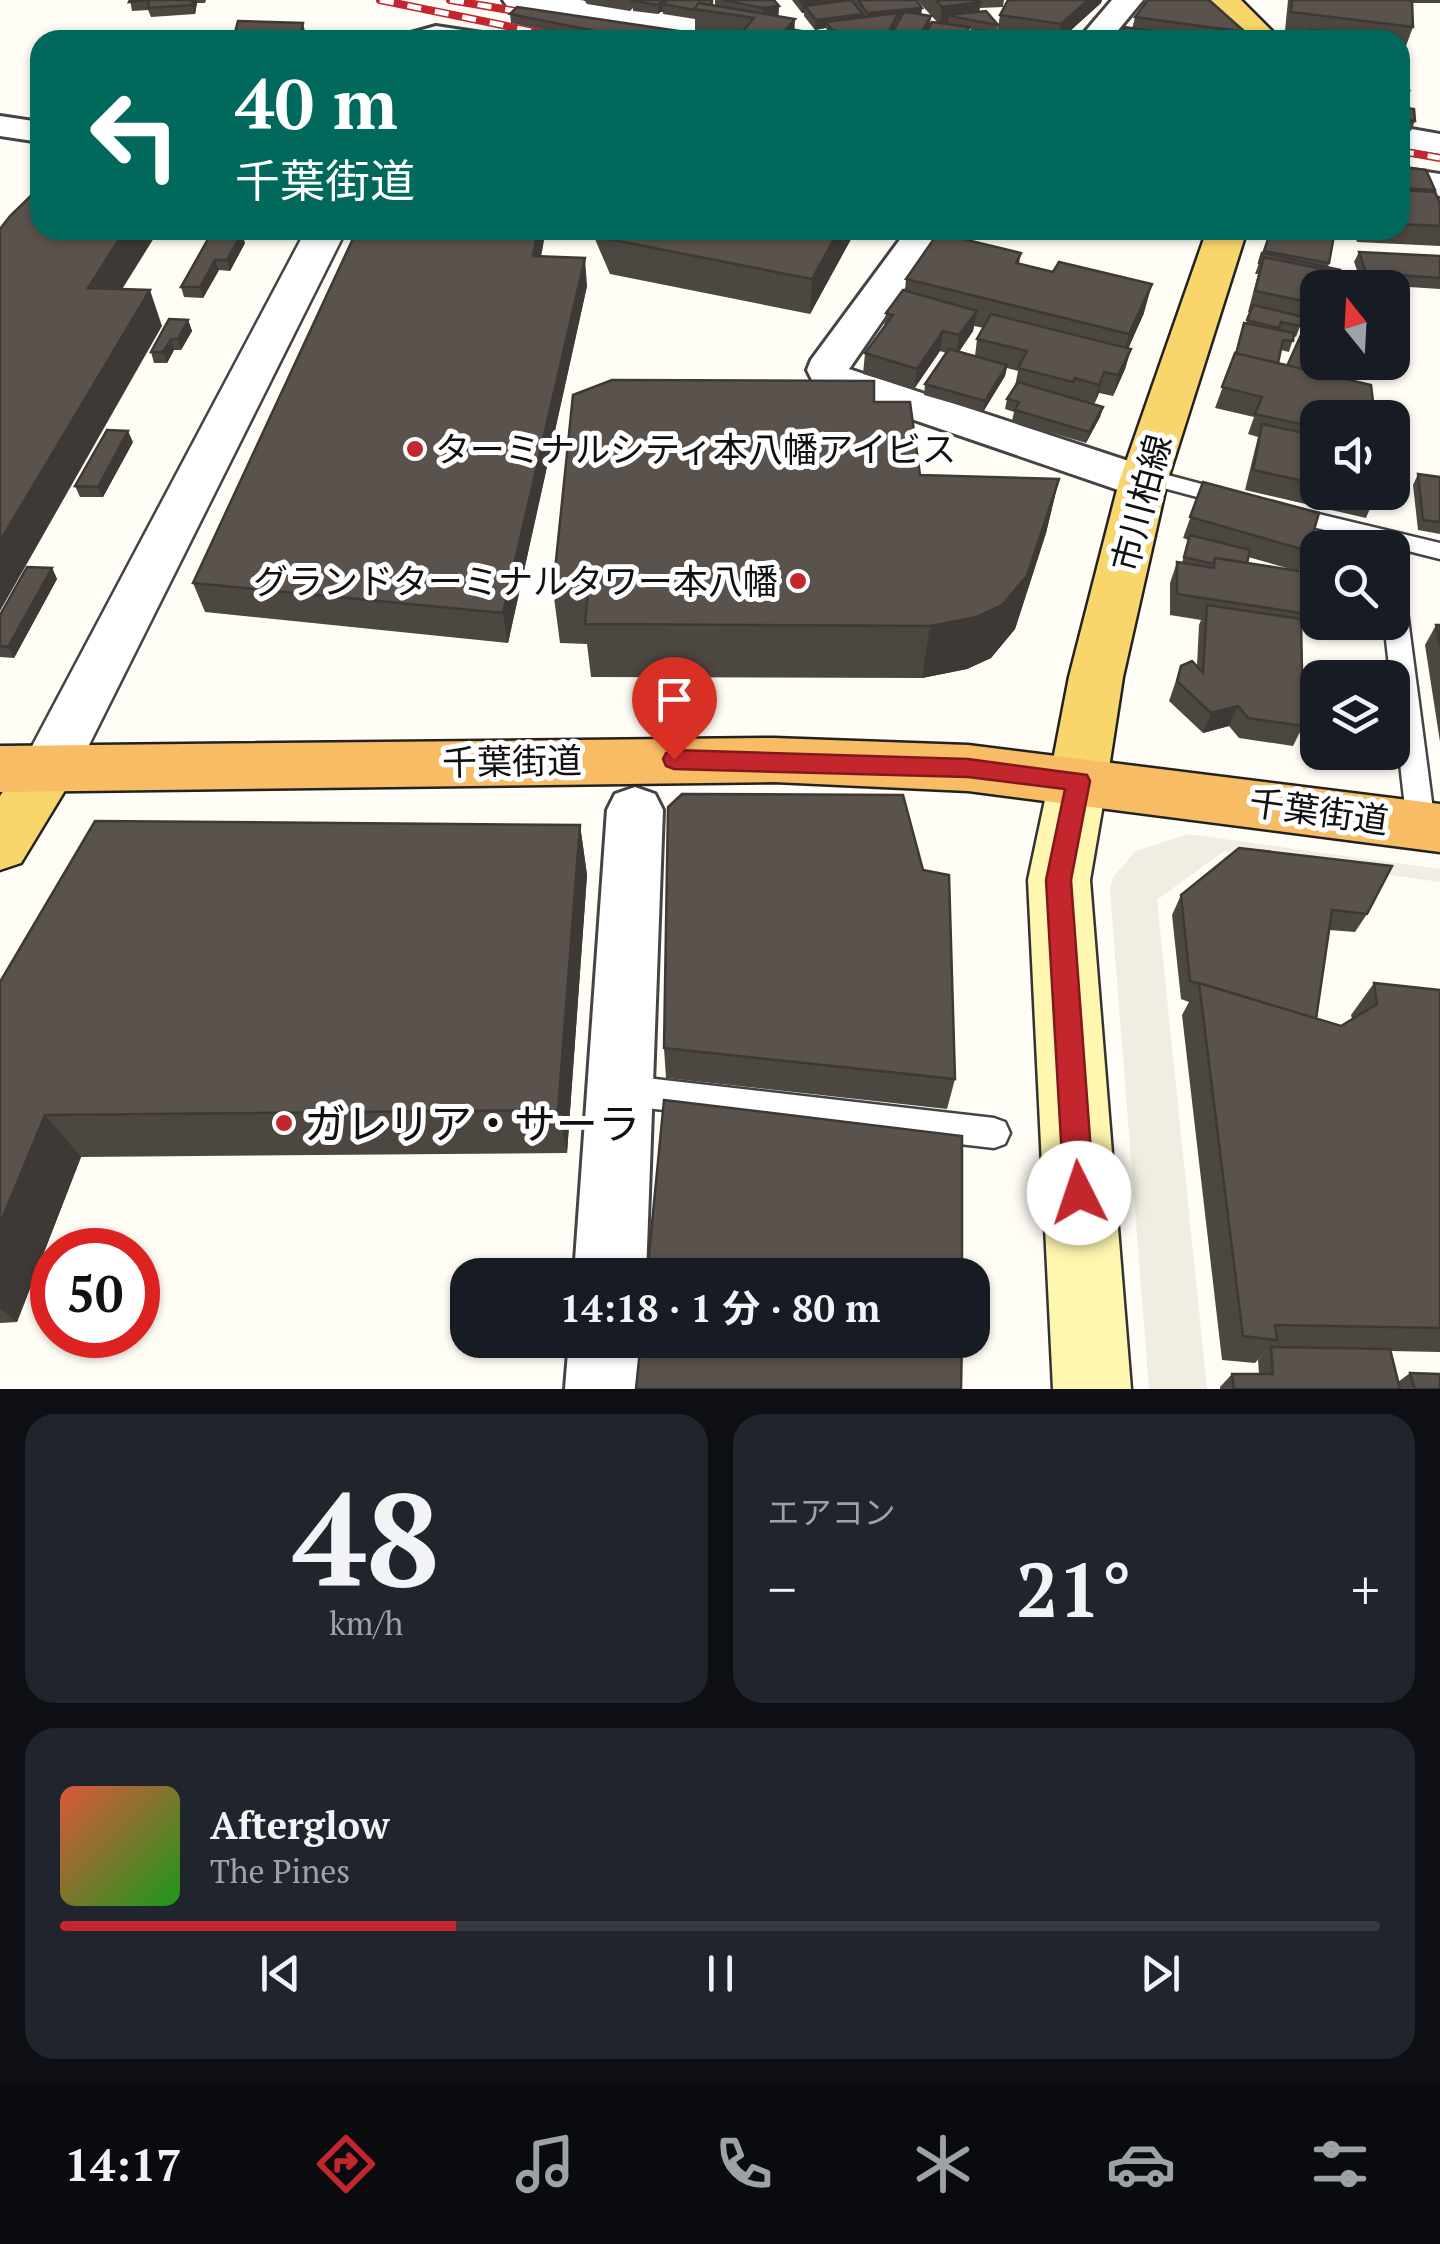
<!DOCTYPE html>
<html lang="ja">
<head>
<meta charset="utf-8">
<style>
	:root { --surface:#171b24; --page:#20242c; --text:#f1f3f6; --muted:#9ea1a6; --line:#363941; --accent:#c4262e }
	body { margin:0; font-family:"PT Serif","Noto Sans JP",serif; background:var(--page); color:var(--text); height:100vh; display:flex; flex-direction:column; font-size:38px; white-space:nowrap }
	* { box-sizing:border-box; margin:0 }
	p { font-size:32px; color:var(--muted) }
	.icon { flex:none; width:55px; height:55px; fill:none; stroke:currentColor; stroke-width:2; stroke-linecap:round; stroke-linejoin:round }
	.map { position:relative; height:1389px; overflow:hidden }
	.details { display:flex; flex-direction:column; gap:25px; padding:25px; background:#0d0f14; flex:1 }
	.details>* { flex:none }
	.hud { position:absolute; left:30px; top:30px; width:1380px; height:210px; border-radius:30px; box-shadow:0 2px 8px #0004; background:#00695c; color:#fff; overflow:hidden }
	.needle { width:65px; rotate:342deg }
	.controls { position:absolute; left:1300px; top:270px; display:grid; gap:20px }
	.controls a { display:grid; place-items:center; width:110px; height:110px; border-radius:20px; background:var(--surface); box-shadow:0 2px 8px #0004; font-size:50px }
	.speed { position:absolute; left:30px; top:1228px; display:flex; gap:20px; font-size:50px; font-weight:700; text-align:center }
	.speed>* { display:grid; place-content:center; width:130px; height:130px; border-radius:50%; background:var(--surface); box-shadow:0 2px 8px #0004; line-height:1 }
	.speed .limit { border:15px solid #d22; background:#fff; color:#111 }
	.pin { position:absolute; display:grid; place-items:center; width:85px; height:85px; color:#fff; margin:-102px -42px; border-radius:50% 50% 50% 0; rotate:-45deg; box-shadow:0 0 10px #0007 }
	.pin .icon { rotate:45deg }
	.me { position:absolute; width:110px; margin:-55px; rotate:356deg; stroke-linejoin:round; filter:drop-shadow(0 0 8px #0008) }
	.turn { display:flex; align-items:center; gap:35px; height:210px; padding:0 40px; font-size:45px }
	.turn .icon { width:130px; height:130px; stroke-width:2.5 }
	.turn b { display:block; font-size:70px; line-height:85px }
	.big { font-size:75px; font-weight:700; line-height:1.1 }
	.details .tile { flex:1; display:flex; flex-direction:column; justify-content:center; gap:15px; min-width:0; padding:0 35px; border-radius:30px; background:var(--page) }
	.details .dial { align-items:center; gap:0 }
	.dial b { font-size:130px; line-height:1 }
	.song { display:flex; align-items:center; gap:30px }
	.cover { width:120px; height:120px; border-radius:15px; background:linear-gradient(135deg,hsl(10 70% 55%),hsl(120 70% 35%)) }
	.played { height:10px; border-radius:5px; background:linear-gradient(90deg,var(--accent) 30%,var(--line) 30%) }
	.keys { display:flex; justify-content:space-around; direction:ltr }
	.heat { display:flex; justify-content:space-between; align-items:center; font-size:55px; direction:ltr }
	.details .tiles { flex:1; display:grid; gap:25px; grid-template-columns:1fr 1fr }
	.tile:last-child { grid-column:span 2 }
	.trip { position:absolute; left:450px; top:1258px; width:540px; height:100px; border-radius:30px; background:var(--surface); box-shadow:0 2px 8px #0004; font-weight:700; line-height:100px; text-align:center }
	.tabs { display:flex; height:160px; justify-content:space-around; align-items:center; background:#090b0e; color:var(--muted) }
	.tabs .icon { width:70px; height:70px }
	.tabs .current { color:var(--accent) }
	.tabs b { font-size:45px; color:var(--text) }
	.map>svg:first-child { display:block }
</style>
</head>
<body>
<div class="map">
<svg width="1440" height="1389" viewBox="0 0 1440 1389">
	<rect width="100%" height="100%" fill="#fffdf5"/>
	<!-- plaza -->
	<path fill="#f1ede2" d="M1188,834L1440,869V882L1224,851L1157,900L1207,1389H1149L1110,891L1113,877L1136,851Z"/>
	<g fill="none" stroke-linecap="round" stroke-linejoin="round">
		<defs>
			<g id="service">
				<path d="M1145,469L1239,494L1242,499L1231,506L1137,481L1134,476Z"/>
				<path d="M1285,506L1440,543V559L1277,518L1274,513Z"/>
				<path d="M1392,580L1404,588L1435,825L1431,833L1421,836L1411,833L1407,825L1384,622H1392Z"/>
				<path d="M620,1075L994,1118L1005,1122L1010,1133L1005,1144L994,1148L620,1105L609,1100L604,1090L609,1080Z"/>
			</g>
			<g id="minor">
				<path d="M503,0H580L791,31L802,33L807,40H728L518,9L507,6Z"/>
				<path d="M1112,0H1143L1110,40H1078Z"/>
				<path d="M436,26L482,33L487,40H406L411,33Z"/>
				<path d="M0,116L40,122V142L0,136Z"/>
				<path d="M1400,127L1440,134V154L1400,147Z"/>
				<path d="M1400,168L1440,174V196L1400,190Z"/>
				<path d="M907,230H945L849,369L1159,471L1166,482L1159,493L1143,497L1127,493L815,386L807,370L811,360Z"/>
				<path d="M635,787L655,794L663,810L646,1275H574L607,810L615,794Z"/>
				<path d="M569,1340H643L641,1389H565Z"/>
			</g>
			<path id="tertiary" d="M306,230H346L69,785L49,792L29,785L20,769Z"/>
			<path id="secondary" d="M1078,758L1098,765L1107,781L1090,880L1131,1389H1053L1028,880L1049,781L1058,765Z"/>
			<g id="primary">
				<path d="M1207,0H1241L1281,40H1246Z"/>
				<path d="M1207,230H1247L1167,482L1123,677L1107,781L1098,797L1078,804L1058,797L1049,781L1069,677L1119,482Z"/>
				<path d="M49,746L69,753L78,769L21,863L0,870V796L29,753Z"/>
			</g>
			<path id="trunk" d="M774,738L968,745L1440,804V852L968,791L774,782L0,792V746Z"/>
		</defs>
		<!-- service casing -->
		<use href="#service" stroke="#444" stroke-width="5"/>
		<!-- minor casing -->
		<use href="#minor" stroke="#444" stroke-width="6"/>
		<!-- tertiary casing -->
		<use href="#tertiary" stroke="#444" stroke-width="5"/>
		<!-- secondary casing -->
		<use href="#secondary" stroke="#333" stroke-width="5"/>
		<!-- primary casing -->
		<use href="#primary" stroke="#222" stroke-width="5"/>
		<!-- trunk casing -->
		<use href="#trunk" stroke="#222" stroke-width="5"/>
		<!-- service -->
		<use href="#service" fill="#fff" fill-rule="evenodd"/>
		<!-- minor -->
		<use href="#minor" fill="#fff" fill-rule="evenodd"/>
		<!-- tertiary -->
		<use href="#tertiary" fill="#fff" fill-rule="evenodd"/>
		<!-- secondary -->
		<use href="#secondary" fill="#fff6b0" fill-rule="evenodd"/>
		<!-- primary -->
		<use href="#primary" fill="#f9d66b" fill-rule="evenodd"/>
		<!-- trunk -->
		<use href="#trunk" fill="#f7bc64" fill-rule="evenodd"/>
		<defs>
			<g id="rail">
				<path d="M380,0L575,40"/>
				<path d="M450,0L539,15"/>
				<path d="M1400,151L1440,158"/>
			</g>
		</defs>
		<!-- rail casing -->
		<use href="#rail" stroke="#c4262e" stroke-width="8"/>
		<!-- rail -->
		<use href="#rail" stroke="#fff" stroke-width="5" stroke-dasharray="14" stroke-linecap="butt"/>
	</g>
	<!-- wall -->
	<g fill="#4d4742" fill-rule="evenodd">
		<path d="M130,0H206L205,3H197L195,14L151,17L148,10L132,11Z"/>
		<path d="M584,0H712V5L715,6V0H774L779,6L778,16L794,31L829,36L826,28L815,30L804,16V13H802L792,0H850L854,3L852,0H916L921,15V40H593L511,23L510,14L695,33V19L663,14V10L658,14L633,11V8L630,11L587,4Z"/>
		<path d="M917,0H1006H1004L1003,7L980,8L979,12L998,25L997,33L1000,15L1008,0H1102L1101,3L1060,40H1014L1016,36L1010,35V40H970L975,31L969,29L966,40H922L937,22Z"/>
		<path d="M1288,0H1440V3H1412L1413,27L1406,46L1400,45V40H1358L1343,38V40H1307L1309,34L1285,31Z"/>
		<path d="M1135,17L1245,32L1242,40H1112L1132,29Z"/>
		<path d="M1400,75L1409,90L1402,108L1415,121L1411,131L1400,129Z"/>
		<path d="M1400,167L1435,190L1434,192L1440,203V246L1357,242L1353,230H1400Z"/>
		<path d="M591,230H856L810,314L610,274Z"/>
		<path d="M1138,230H1162L1159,235Z"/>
		<path d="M1271,230L1329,263L1328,267L1337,280L1334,288H1318V492H1377L1366,518L1245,490L1258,437L1248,434L1254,417L1215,408L1250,312H1248L1258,274H1255ZM1301,323L1305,324L1287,366L1278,363L1281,350L1289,352L1294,336L1296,337Z"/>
		<path d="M212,232L245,243L230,271L219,270L203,298L184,297L181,287Z"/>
		<path d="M1359,252L1440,256V289L1362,284L1354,262Z"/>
		<path d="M1021,253L1019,264L1144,313L1128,348L1131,349L1125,369L1113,396L1099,393L1094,404L1103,407L1100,417L1086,443L1012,421L1014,412L1005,409L1007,399L1015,386L1018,371L1007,368L1005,376L983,412L924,395L925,384L946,353L940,351L914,389L863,374L865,353L884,327L886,313L905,291L906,279ZM974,326L984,328L977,339L975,356L959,352L973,331Z"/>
		<path d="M541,256L587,286L508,643L205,612L193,583Z"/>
		<path d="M188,320L192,331L181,350H174L167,363H154L151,352Z"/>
		<path d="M874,402L920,475L1059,479L1046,533L1015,629L991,658L967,669L922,678L591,677L587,644L560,643L553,590Z"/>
		<path d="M133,442L103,497H80L75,486Z"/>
		<path d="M1418,474L1440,477V534L1418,530L1413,485Z"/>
		<path d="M1203,482L1308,551L1299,571L1307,614L1301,628L1303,726L1293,746L1239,738L1229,726L1203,733L1169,701L1181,666H1197L1199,625L1201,620L1170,615V583L1177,562L1182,563L1188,540L1183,538ZM1248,557L1297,571L1247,563Z"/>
		<path d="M52,568L57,579L14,658L0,657V615Z"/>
		<path d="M1436,625H1440V742L1425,645Z"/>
		<path d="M580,825L587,875L567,1153L81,1157L17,1322L0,1323V982Z"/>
		<path d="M1181,895L1367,914L1355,932L1329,930L1316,1019L1341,1026L1352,1019L1351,1015L1374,983L1440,990V1352L1390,1351L1398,1382L1410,1373L1440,1389H1220V1387L1232,1374H1259L1258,1360L1269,1348L1255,1363L1222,1360L1182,1015L1189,1002L1181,999L1172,915Z"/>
		<path d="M664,1048L955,1079L947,1109L666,1078Z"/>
	</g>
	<!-- shaded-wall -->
	<g fill="#3f3936">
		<path d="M193,0H196L197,3L195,14L192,5Z"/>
		<path d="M663,0H672L663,4V10L658,14V5Z"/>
		<path d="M829,0H850L805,6L804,13H802V3Z"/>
		<path d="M1088,0H1102L1101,3L1060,40H1058L1061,24Z"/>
		<path d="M980,2L978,20L949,16L948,24L940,25L942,7Z"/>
		<path d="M779,6L778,24L762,26V8Z"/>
		<path d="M922,8L921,18L897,20L888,40H885L894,20L866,23L867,13Z"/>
		<path d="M863,14L862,24L826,22V28L815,30L816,20Z"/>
		<path d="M931,16L930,26L921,40H917Z"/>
		<path d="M795,19L794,40L786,29Z"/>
		<path d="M303,23L307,40H299Z"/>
		<path d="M125,230H159L101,323L88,288Z"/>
		<path d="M538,230H546L536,284L533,256Z"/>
		<path d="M839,230H856L810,314L812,279Z"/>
		<path d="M242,233L245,243L230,271L227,260Z"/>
		<path d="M585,258L587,286L508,643L503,613Z"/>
		<path d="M215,260L219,270L203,298L200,287Z"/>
		<path d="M1152,284L1144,313L1122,363L1129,334Z"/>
		<path d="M150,290L162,326L0,611V541Z"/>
		<path d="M977,311L973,331L956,356L959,335Z"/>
		<path d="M188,320L192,331L181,350L178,339Z"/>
		<path d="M943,331L940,351L914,389L917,369Z"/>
		<path d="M171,339L174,350L167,363L163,352Z"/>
		<path d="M1131,349L1125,369L1113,396L1118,375Z"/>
		<path d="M1007,365L1005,376L983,412L985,401Z"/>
		<path d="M1104,372L1099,393L1094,405L1099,385Z"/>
		<path d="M1103,407L1100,417L1086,443L1089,432Z"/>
		<path d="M128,431L133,442L103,497L98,487Z"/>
		<path d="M1059,479L1046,533L1015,629L991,658L967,669L922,678L930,626Z"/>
		<path d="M52,568L57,579L14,658L8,647Z"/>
		<path d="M1238,706L1229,726L1203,733L1211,713Z"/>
		<path d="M580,825L587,875L567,1153L558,1110Z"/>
		<path d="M45,1115L81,1157L17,1322L0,1308V1224Z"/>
	</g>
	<!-- building -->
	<g fill="#5a524d" stroke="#3f3936" stroke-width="2.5">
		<path d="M130,0H193L192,5L148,8L149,0L129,2Z"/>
		<path d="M633,0H663L658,5L632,1Z"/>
		<path d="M667,0H712V3L710,5L699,3L694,10L663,4Z"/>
		<path d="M723,0H774L779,6L762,8Z"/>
		<path d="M800,0H829L802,3Z"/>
		<path d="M851,0L863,14L816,20L805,6Z"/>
		<path d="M858,0H916L922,8L867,13Z"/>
		<path d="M936,0H978L980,2L942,7Z"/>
		<path d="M1008,0H1088L1061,24L1000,15Z"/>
		<path d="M1148,0H1209L1245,32L1135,17Z"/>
		<path d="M1292,0H1409L1412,1L1413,27L1291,12Z"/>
		<path d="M699,3L795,19L786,29L852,40H760L739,36L754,18L694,9Z"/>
		<path d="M517,7L739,40H659L642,37L640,40L510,14Z"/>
		<path d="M986,11L998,25L949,16V15Z"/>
		<path d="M904,12L931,16L917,40H888Z"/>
		<path d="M898,13L885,39L832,30L826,22Z"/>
		<path d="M238,21L303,23L299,40H233Z"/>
		<path d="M932,22L969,27L963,40H922Z"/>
		<path d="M1124,27L1172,34L1171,40H1112L1114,32L1121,33Z"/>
		<path d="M976,30L1011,35L1008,40H970Z"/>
		<path d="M1310,30L1341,33L1343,40H1317Z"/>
		<path d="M1017,35L1048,40H1014Z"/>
		<path d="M1181,35L1215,40H1180Z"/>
		<path d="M1400,75L1409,90H1400Z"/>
		<path d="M1400,107L1414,109L1415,121L1400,118Z"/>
		<path d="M1400,167L1426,170L1435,190L1400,188Z"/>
		<path d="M40,187V230H125L88,288L150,290L0,541V229L10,216Z"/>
		<path d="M1400,190L1435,192L1440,203V226L1400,224Z"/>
		<path d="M357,230H538L533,256L585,258L503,613L193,583Z"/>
		<path d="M604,230H839L812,279L608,239Z"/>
		<path d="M1271,230H1335L1329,263L1264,251Z"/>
		<path d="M212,232L242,233L227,260H215L200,287H181Z"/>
		<path d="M938,233L1021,253L1016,263L1053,272L1059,262L1152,284L1129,334L906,279Z"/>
		<path d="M1359,252L1440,256V278L1366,273Z"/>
		<path d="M1262,253L1340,270L1337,280L1334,279L1336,272L1264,257L1262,264L1259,263Z"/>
		<path d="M1264,257L1336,272L1332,288H1318V304L1255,291Z"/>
		<path d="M903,290L977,311L959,335L943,331L917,369L865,353L893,315L886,313Z"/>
		<path d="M1253,305L1303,317L1300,326L1281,322L1279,328L1247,320Z"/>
		<path d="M991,314L1131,349L1118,375L1104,372L1099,385L1075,378L1073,382L1018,368L1027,351L977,339Z"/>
		<path d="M1309,316L1318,319V336L1302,332Z"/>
		<path d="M169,319L188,320L178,339H171L163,352H151Z"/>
		<path d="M1244,323L1294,333L1293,341L1283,340L1278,363L1236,354Z"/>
		<path d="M1301,335L1318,340V362H1355L1348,380L1287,366Z"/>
		<path d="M949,349L1007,365L985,401L925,384Z"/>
		<path d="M1235,353L1371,385L1375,418H1318V428L1255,414L1262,397L1222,387Z"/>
		<path d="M612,380L874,381V402H910L920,475L1059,479L1027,576L1002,605L977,617L930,626L585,624L588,591L553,590L573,395Z"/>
		<path d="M1018,382L1103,407L1089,432L1015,410L1019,402L1007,399Z"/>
		<path d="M1262,424L1318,436V484L1253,470Z"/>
		<path d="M107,430L128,431L98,487L75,486Z"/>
		<path d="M1418,474L1440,477V522L1423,520Z"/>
		<path d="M1203,482L1319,513L1308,551L1190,517Z"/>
		<path d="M1357,492H1377L1376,497Z"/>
		<path d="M1190,535L1250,550L1247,563L1215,558L1213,564L1184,557Z"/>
		<path d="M1215,558L1305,572L1307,614L1177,594V562L1214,568Z"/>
		<path d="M27,567L52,568L8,647L0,646V615Z"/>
		<path d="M1207,605L1301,619L1303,726L1248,718L1238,706L1211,713L1177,681L1181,666L1192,661L1203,673Z"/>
		<path d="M1436,625H1440V646Z"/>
		<path d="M682,794L903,795L923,870L949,875L955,1079L664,1048L668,807Z"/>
		<path d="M95,821L580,825L558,1110L45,1115L0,1224V982Z"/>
		<path d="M1239,848L1392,866L1367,914L1332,910L1316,1019L1190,981L1181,895Z"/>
		<path d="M1199,983L1341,1026L1377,1004L1374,983L1440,990V1328L1275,1325L1277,1340L1243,1336Z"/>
		<path d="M664,1100L962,1136V1275H647Z"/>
		<path d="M641,1340H962L961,1389H636Z"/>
		<path d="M1271,1347L1390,1349L1400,1389H1234L1232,1374H1273Z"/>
		<path d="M1410,1373L1440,1374V1389H1415Z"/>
	</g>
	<!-- route -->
	<path fill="#c4262e" stroke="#7f191e" stroke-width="2.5" d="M674,750L968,759L1087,775L1090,781L1071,880L1094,1193L1090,1204L1079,1208L1068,1204L1064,1193L1046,880L1065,789L968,777L674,769L666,766L663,759L666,753Z"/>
	<!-- markers -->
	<g fill="#c4262e" stroke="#fff" stroke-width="4">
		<circle cx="415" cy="449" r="10"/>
		<circle cx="798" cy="581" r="10"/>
		<circle cx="284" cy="1123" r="10"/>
	</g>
	<g text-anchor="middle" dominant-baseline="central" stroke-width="10" stroke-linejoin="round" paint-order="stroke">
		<!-- poi labels -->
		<g font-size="35" fill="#111" stroke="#fff" text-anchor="start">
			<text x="435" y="449">ターミナルシティ本八幡アイビス</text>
			<text x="778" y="581" text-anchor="end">グランドターミナルタワー本八幡</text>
		</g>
		<!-- street labels -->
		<g font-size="35" fill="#111" stroke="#fff">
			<text transform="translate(1141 503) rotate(-75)">市川柏線</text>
			<text transform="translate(512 761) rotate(-1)">千葉街道</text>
			<text transform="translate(1319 811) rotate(8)">千葉街道</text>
		</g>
		<!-- near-poi labels -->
		<g font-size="42" fill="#111" stroke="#fff" text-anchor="start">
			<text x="304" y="1123">ガレリア・サーラ</text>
		</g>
	</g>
</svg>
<div class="controls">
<a><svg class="needle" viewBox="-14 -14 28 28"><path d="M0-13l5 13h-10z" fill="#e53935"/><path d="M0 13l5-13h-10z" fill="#9ea1a6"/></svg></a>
<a><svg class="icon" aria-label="sound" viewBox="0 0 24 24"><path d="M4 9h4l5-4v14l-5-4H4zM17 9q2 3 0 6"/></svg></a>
<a><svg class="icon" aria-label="search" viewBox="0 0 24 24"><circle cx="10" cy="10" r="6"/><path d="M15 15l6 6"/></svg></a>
<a><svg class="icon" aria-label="layers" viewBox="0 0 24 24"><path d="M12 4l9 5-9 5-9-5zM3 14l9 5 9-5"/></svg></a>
</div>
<div class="speed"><div class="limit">50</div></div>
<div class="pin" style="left:674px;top:759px;background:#d93025"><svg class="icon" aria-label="arrive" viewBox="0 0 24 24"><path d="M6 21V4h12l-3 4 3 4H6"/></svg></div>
<svg class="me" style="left:1079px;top:1193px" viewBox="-20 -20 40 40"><circle r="19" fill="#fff"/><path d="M0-13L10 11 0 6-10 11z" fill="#c4262e"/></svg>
<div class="trip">14:18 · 1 分 · 80 m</div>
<div class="hud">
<div class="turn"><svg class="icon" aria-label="left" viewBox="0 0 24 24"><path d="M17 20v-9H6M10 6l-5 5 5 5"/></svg><div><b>40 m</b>千葉街道</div></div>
</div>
</div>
<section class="details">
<div class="tiles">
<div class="tile dial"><b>48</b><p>km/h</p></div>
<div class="tile"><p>エアコン</p>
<div class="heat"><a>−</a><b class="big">21°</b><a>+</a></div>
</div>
<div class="tile">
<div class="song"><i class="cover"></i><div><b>Afterglow</b><p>The Pines</p></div></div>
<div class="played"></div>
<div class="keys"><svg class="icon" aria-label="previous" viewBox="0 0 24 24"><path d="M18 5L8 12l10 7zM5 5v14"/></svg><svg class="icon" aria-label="pause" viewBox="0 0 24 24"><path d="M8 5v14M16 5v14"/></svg><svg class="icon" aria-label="next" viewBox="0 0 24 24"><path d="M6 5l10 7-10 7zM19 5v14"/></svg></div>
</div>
</div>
</section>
<nav class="tabs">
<b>14:17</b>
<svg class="icon current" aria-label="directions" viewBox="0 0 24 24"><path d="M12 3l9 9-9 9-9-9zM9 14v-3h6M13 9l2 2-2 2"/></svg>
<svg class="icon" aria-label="music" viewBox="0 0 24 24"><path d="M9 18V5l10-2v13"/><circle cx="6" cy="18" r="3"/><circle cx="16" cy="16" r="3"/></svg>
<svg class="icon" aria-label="phone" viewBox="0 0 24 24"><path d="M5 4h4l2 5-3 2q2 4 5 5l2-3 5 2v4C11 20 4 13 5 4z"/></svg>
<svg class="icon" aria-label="climate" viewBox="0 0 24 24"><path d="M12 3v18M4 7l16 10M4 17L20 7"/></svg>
<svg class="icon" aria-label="car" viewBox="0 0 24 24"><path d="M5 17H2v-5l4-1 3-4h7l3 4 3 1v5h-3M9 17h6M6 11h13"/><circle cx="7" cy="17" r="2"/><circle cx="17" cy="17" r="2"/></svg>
<svg class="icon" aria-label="filters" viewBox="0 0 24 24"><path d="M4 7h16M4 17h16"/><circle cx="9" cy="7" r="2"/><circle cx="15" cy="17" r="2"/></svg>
</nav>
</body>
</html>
